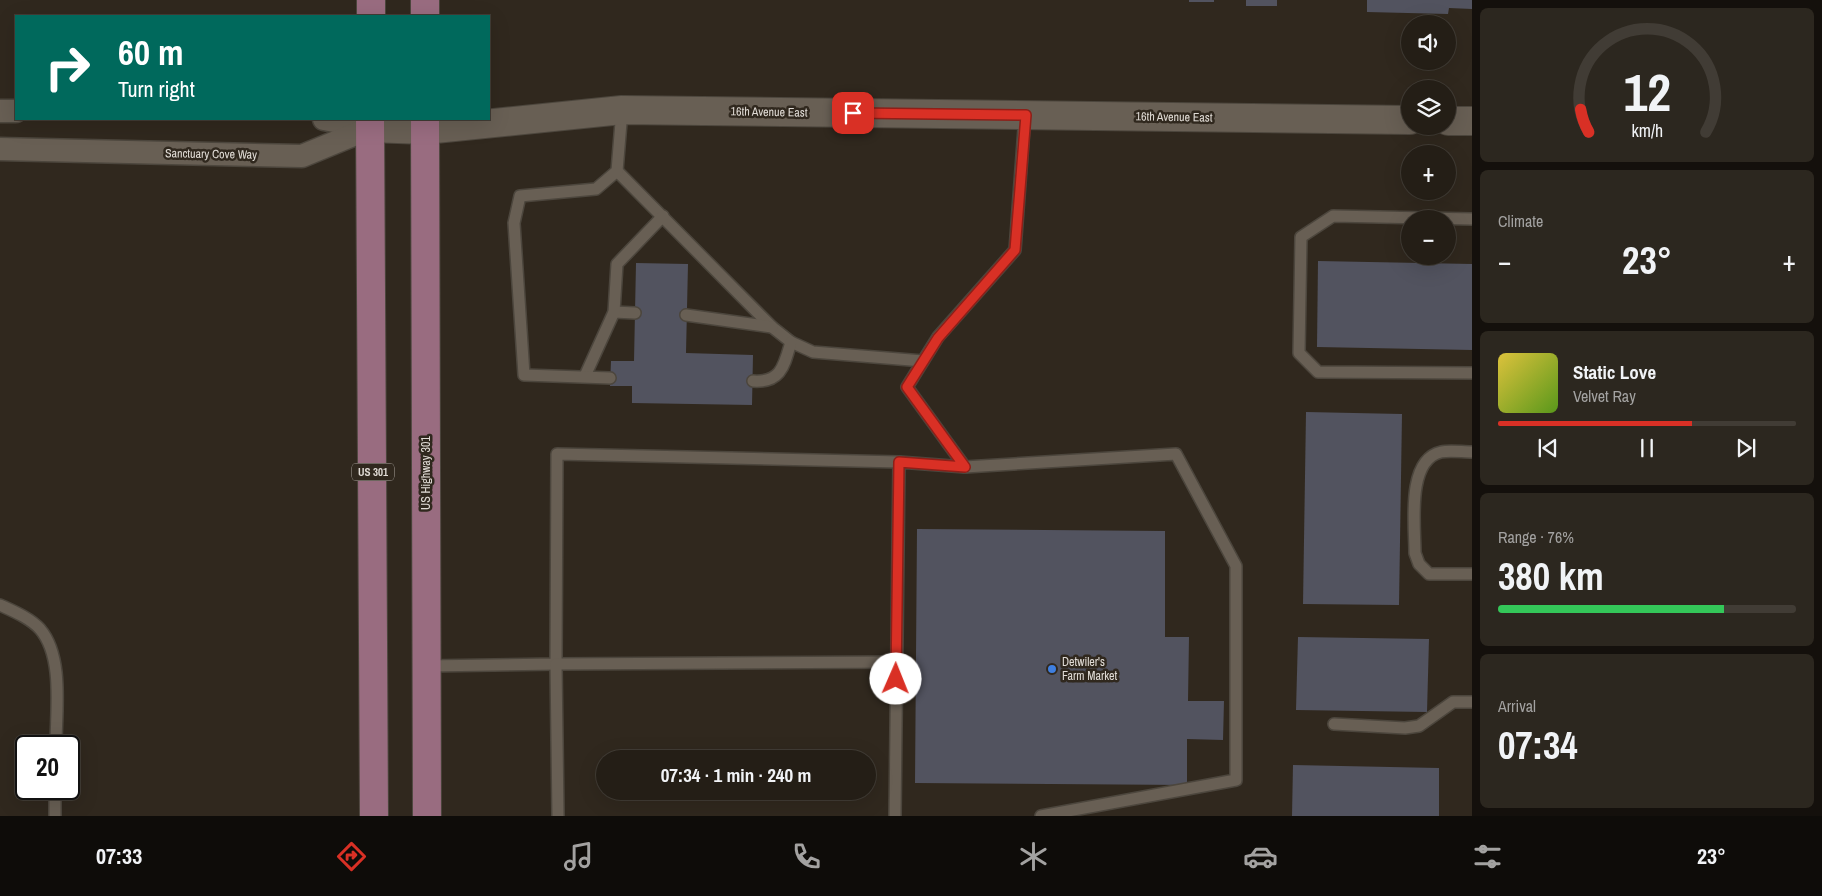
<!DOCTYPE html>
<html lang="en">
<head>
<meta charset="utf-8">
<style>
	:root { --surface:#241e16; --page:#2c271f; --text:#f1f3f6; --muted:#a3a2a1; --line:#413c35; --accent:#d93025 }
	body { margin:0; font-family:"Archivo Narrow",sans-serif; background:var(--page); color:var(--text); height:100vh; display:flex; flex-direction:column; font-size:19px; white-space:nowrap }
	* { box-sizing:border-box; margin:0 }
	p { font-size:16px; color:var(--muted) }
	.icon { flex:none; width:28px; height:28px; fill:none; stroke:currentColor; stroke-width:2; stroke-linecap:round; stroke-linejoin:round }
	.map { position:relative; flex:1; overflow:hidden }
	.side { display:flex; flex-direction:column; gap:8px; padding:8px; background:#14100c; width:350px }
	.side>* { flex:none }
	.top-card { position:absolute; left:15px; top:15px; width:475px; height:105px; border-radius:0px; box-shadow:0 5px 20px #0002,0 0 0 1px var(--line); background:#00695c; color:#fff; overflow:hidden }
	.controls { position:absolute; left:1401px; top:15px; display:grid; gap:10px }
	.controls a { display:grid; place-items:center; width:55px; height:55px; border-radius:50%; background:var(--surface); box-shadow:0 5px 20px #0002,0 0 0 1px var(--line); font-size:25px }
	.speed { position:absolute; left:15px; top:735px; display:flex; gap:10px; font-size:25px; font-weight:700; text-align:center }
	.speed>* { display:grid; place-content:center; width:65px; height:65px; border-radius:50%; background:var(--surface); box-shadow:0 5px 20px #0002,0 0 0 1px var(--line); line-height:1 }
	.speed .limit { border:2px solid #111; border-radius:8px; background:#fff; color:#111 }
	.pin { position:absolute; display:grid; place-items:center; width:42px; height:42px; color:#fff; margin:-21px; border-radius:10px; box-shadow:0 2px 8px #0006 }
	.me { position:absolute; width:55px; margin:-28px; rotate:1deg; stroke-linejoin:round; filter:drop-shadow(0 0 4px #0008) }
	.turn { display:flex; align-items:center; gap:18px; height:105px; padding:0 20px; font-size:22px }
	.turn .icon { width:65px; height:65px; stroke-width:2.5 }
	.turn b { display:block; font-size:35px; line-height:42px }
	.big { font-size:38px; font-weight:800; line-height:1.1 }
	.side .tile { flex:1; display:flex; flex-direction:column; justify-content:center; gap:8px; min-width:0; padding:0 18px; border-radius:8px; background:var(--page) }
	.side .dial { align-items:center; gap:0 }
	.dial svg { height:130px; overflow:visible; fill:none; stroke:var(--line); stroke-width:7; stroke-linecap:round; text-anchor:middle }
	.dial text { fill:var(--text); stroke:none }
	.song { display:flex; align-items:center; gap:15px }
	.cover { width:60px; height:60px; border-radius:8px; background:linear-gradient(135deg,hsl(50 70% 55%),hsl(90 70% 35%)) }
	.played { height:5px; border-radius:2px; background:linear-gradient(90deg,var(--accent) 65%,var(--line) 65%) }
	.keys { display:flex; justify-content:space-around; direction:ltr }
	.heat { display:flex; justify-content:space-between; align-items:center; font-size:28px; direction:ltr }
	.charge { height:8px; border-radius:4px; background:linear-gradient(90deg,#34c759 76%,var(--line) 0) }
	.trip { position:absolute; left:596px; top:750px; width:280px; height:50px; border-radius:25px; background:var(--surface); box-shadow:0 5px 20px #0002,0 0 0 1px var(--line); font-weight:800; line-height:50px; text-align:center }
	.menu { display:flex; height:80px; justify-content:space-around; align-items:center; background:#0e0c09; color:var(--muted) }
	.menu .icon { width:35px; height:35px }
	.menu .current { color:var(--accent) }
	.menu b { font-size:22px; color:var(--text) }
	main { display:flex; flex:1; min-height:0 }
	.map>svg:first-child { display:block }
</style>
</head>
<body>
<main>
<div class="map">
<svg width="1472" height="816" viewBox="0 0 1472 816">
	<rect width="100%" height="100%" fill="#30281e"/>
	<!-- building -->
	<g fill="#52535f">
		<rect x="1189" y="0" width="25" height="2"/>
		<rect x="1246" y="0" width="31" height="6"/>
		<path d="M1367,0H1472V9L1449,8L1448,14L1367,12Z"/>
		<path d="M1318,261L1472,264V350L1317,347Z"/>
		<path d="M636,263L688,264L686,353L753,355L752,405L632,403V386H610L611,361H634Z"/>
		<path d="M1306,412L1402,414L1399,605L1303,604Z"/>
		<path d="M917,529L1165,531V637H1189L1188,701H1224L1223,740L1187,739V785L915,783Z"/>
		<path d="M1298,637L1429,639L1427,712L1296,710Z"/>
		<path d="M1293,765L1439,768V816H1292Z"/>
	</g>
	<g fill="none" stroke-linecap="round" stroke-linejoin="round">
		<defs>
			<g id="service">
				<path d="M617,171L772,327L791,342L813,352L923,361"/>
				<path d="M1472,219L1333,216L1301,237L1299,353L1318,372L1472,373"/>
				<path d="M614,312L635,313"/>
				<path d="M686,315L772,327"/>
				<path d="M585,376L614,312L617,264L663,216"/>
				<path d="M610,378L524,375L514,223L520,196L596,189L617,171L622,110"/>
				<path d="M753,381C781,383 784,366 791,342"/>
				<path d="M1472,452C1462,452 1450,450 1441,452C1406,460 1415,526 1415,553L1419,564L1429,574H1472"/>
				<path d="M965,467L907,387L938,337L1015,250L1025,115"/>
				<path d="M0,605C13,611 30,618 40,629C64,657 56,711 56,746"/>
				<path d="M427,666L556,664L557,454L899,462"/>
				<path d="M1334,724L1405,728L1419,726L1453,702H1472"/>
				<path d="M55,816V789"/>
				<path d="M558,816L556,664L897,662"/>
				<path d="M895,816L899,462L965,467L1176,454L1236,566V780L1041,816"/>
			</g>
			<g id="minor">
				<path d="M0,111H16"/>
				<path d="M324,119L370,128"/>
				<path d="M0,149L302,156L370,128"/>
			</g>
			<g id="tertiary">
				<path d="M1448,121H1472"/>
				<path d="M370,128L425,130L622,110L1410,120"/>
			</g>
			<g id="primary">
				<path d="M425,0V16"/>
				<path d="M371,16V0"/>
				<path d="M370,119L374,816"/>
				<path d="M425,119L427,816"/>
			</g>
		</defs>
		<!-- service casing -->
		<use href="#service" stroke="#4c463d" stroke-width="14"/>
		<!-- minor casing -->
		<use href="#minor" stroke="#4c463d" stroke-width="25"/>
		<!-- tertiary casing -->
		<use href="#tertiary" stroke="#4c463d" stroke-width="30"/>
		<!-- primary casing -->
		<use href="#primary" stroke="#4c463d" stroke-width="30"/>
		<!-- service -->
		<use href="#service" stroke="#685f54" stroke-width="11"/>
		<!-- minor -->
		<use href="#minor" stroke="#685f54" stroke-width="22"/>
		<!-- tertiary -->
		<use href="#tertiary" stroke="#685f54" stroke-width="28"/>
		<!-- primary -->
		<use href="#primary" stroke="#996c80" stroke-width="28"/>
	</g>
	<g fill="none" stroke-linecap="round" stroke-linejoin="round">
		<defs>
			<path id="route" d="M853,113L1026,115L1015,250L938,338L907,387L965,467L899,462L896,679"/>
		</defs>
		<!-- route casing -->
		<use href="#route" stroke="#8d1f18" stroke-width="12"/>
		<!-- route -->
		<use href="#route" stroke="#d93025" stroke-width="9"/>
	</g>
	<!-- markers -->
	<circle fill="#3f7fe0" stroke="#30281e" stroke-width="2" cx="1052" cy="669" r="5"/>
	<g text-anchor="middle" dominant-baseline="central" stroke-width="5" stroke-linejoin="round" paint-order="stroke">
		<!-- shield labels -->
		<rect fill="#30281e" stroke="#aba59e" stroke-width="1" x="352" y="463.5" width="42" height="17" rx="4"/>
		<g font-size="11" font-weight="bold" fill="#e0dbd5">
			<text x="373" y="472">US 301</text>
		</g>
		<!-- street labels -->
		<g font-size="12" fill="#e0dbd5" stroke="#30281e">
			<text transform="translate(769 112) rotate(1)">16th Avenue East</text>
			<text transform="translate(1174 117) rotate(1)">16th Avenue East</text>
			<text transform="translate(211 154) rotate(1)">Sanctuary Cove Way</text>
			<text transform="translate(426 473) rotate(-90)">US Highway 301</text>
		</g>
		<!-- poi labels -->
		<g font-size="12" fill="#e0dbd5" stroke="#30281e" text-anchor="start">
			<text x="1062" y="662">Detwiler's<tspan x="1062" dy="14">Farm Market</tspan></text>
		</g>
	</g>
</svg>
<div class="controls">
<a><svg class="icon" aria-label="sound" viewBox="0 0 24 24"><path d="M4 9h4l5-4v14l-5-4H4zM17 9q2 3 0 6"/></svg></a>
<a><svg class="icon" aria-label="layers" viewBox="0 0 24 24"><path d="M12 4l9 5-9 5-9-5zM3 14l9 5 9-5"/></svg></a>
<a>+</a>
<a>−</a>
</div>
<div class="speed"><div class="limit">20</div></div>
<div class="pin" style="left:853px;top:113px;background:#d93025"><svg class="icon" aria-label="arrive" viewBox="0 0 24 24"><path d="M6 21V4h12l-3 4 3 4H6"/></svg></div>
<svg class="me" style="left:896px;top:679px" viewBox="-20 -20 40 40"><circle r="19" fill="#fff"/><path d="M0-13L10 11 0 6-10 11z" fill="#d93025"/></svg>
<div class="trip">07:34 · 1 min · 240 m</div>
<div class="top-card">
<div class="turn"><svg class="icon" aria-label="right" viewBox="0 0 24 24"><path d="M7 20v-9h11M14 6l5 5-5 5"/></svg><div><b>60 m</b>Turn right</div></div>
</div>
</div>
<section class="side">
<div class="tile dial"><svg viewBox="0 0 100 80">
<path d="M14 69A42 42 0 1 1 86 69"/>
<path d="M14 69A42 42 0 0 1 9 55" stroke="#d93025"/>
<text x="50" y="56" font-size="32" font-weight="700">12</text>
<text x="50" y="72" font-size="11">km/h</text>
</svg></div>
<div class="tile"><p>Climate</p>
<div class="heat"><a>−</a><b class="big">23°</b><a>+</a></div>
</div>
<div class="tile">
<div class="song"><i class="cover"></i><div><b>Static Love</b><p>Velvet Ray</p></div></div>
<div class="played"></div>
<div class="keys"><svg class="icon" aria-label="previous" viewBox="0 0 24 24"><path d="M18 5L8 12l10 7zM5 5v14"/></svg><svg class="icon" aria-label="pause" viewBox="0 0 24 24"><path d="M8 5v14M16 5v14"/></svg><svg class="icon" aria-label="next" viewBox="0 0 24 24"><path d="M6 5l10 7-10 7zM19 5v14"/></svg></div>
</div>
<div class="tile"><p>Range · 76%</p><b class="big">380 km</b><div class="charge"></div></div>
<div class="tile"><p>Arrival</p><b class="big">07:34</b></div>
</section>
</main>
<nav class="menu">
<b>07:33</b>
<svg class="icon current" aria-label="directions" viewBox="0 0 24 24"><path d="M12 3l9 9-9 9-9-9zM9 14v-3h6M13 9l2 2-2 2"/></svg>
<svg class="icon" aria-label="music" viewBox="0 0 24 24"><path d="M9 18V5l10-2v13"/><circle cx="6" cy="18" r="3"/><circle cx="16" cy="16" r="3"/></svg>
<svg class="icon" aria-label="phone" viewBox="0 0 24 24"><path d="M5 4h4l2 5-3 2q2 4 5 5l2-3 5 2v4C11 20 4 13 5 4z"/></svg>
<svg class="icon" aria-label="climate" viewBox="0 0 24 24"><path d="M12 3v18M4 7l16 10M4 17L20 7"/></svg>
<svg class="icon" aria-label="car" viewBox="0 0 24 24"><path d="M5 17H2v-5l4-1 3-4h7l3 4 3 1v5h-3M9 17h6M6 11h13"/><circle cx="7" cy="17" r="2"/><circle cx="17" cy="17" r="2"/></svg>
<svg class="icon" aria-label="filters" viewBox="0 0 24 24"><path d="M4 7h16M4 17h16"/><circle cx="9" cy="7" r="2"/><circle cx="15" cy="17" r="2"/></svg>
<b>23°</b>
</nav>
</body>
</html>
